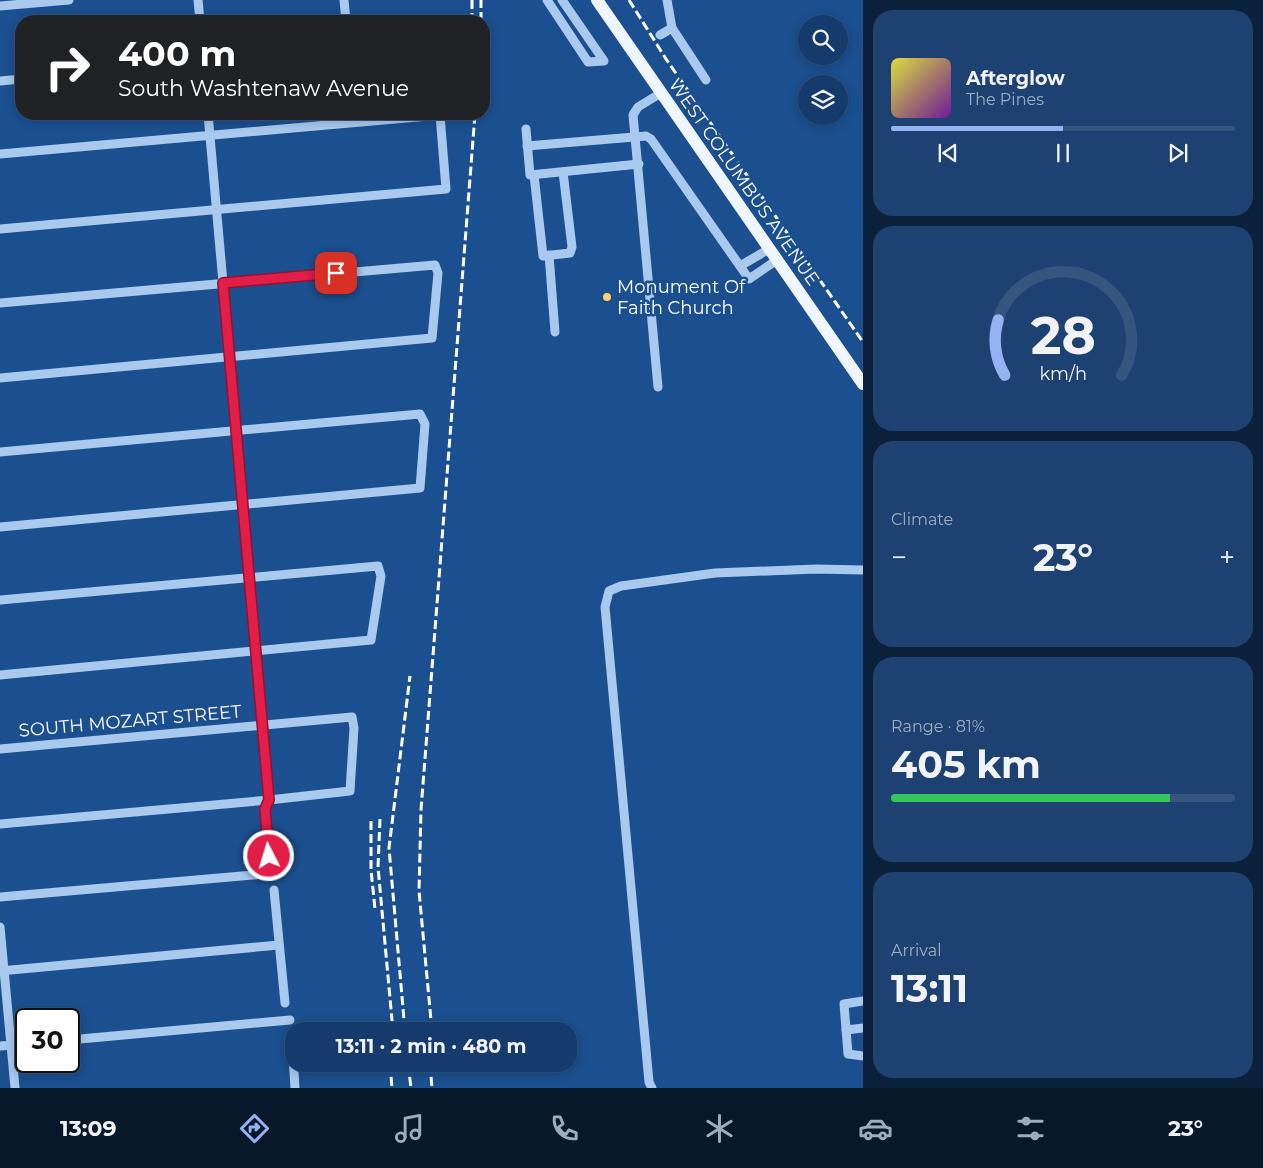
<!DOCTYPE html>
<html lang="en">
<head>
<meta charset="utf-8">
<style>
	:root { --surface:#143b6b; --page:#1d4271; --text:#f1f3f6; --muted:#9dadc1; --line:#33557e; --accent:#95b2f1 }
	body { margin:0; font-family:Montserrat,sans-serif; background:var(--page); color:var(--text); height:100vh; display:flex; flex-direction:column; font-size:19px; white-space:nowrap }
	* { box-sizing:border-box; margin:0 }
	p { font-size:16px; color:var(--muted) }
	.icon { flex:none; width:28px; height:28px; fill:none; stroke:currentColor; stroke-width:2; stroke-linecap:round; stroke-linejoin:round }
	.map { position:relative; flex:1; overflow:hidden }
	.drawer { display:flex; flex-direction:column; gap:10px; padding:10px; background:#0b203b; width:400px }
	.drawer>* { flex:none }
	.banner { position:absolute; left:15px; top:15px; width:475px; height:105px; border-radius:20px; box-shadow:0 2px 12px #0003,0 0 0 1px var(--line); background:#202124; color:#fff; overflow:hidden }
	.fabs { position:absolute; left:798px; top:15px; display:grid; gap:10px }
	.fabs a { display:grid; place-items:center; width:50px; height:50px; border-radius:50%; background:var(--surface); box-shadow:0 2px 12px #0003,0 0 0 1px var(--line); font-size:25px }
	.speed { position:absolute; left:15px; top:1008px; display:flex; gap:10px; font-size:25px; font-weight:700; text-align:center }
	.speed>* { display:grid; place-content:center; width:65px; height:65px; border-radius:50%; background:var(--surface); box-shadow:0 2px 12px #0003,0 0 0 1px var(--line); line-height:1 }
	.speed .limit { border:2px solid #111; border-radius:8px; background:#fff; color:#111 }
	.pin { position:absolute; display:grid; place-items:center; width:42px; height:42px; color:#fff; margin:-21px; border-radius:10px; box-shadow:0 2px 8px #0006 }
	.me { position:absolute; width:55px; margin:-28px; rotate:355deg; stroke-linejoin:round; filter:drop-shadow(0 0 4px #0008) }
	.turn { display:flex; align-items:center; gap:18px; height:105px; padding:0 20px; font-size:22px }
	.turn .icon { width:65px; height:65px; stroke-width:2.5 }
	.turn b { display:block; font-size:35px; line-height:42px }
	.big { font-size:38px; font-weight:700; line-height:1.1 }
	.drawer .widget { flex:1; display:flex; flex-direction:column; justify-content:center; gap:8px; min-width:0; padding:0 18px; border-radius:20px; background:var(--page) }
	.drawer .dial { align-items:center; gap:0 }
	.dial svg { height:130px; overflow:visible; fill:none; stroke:var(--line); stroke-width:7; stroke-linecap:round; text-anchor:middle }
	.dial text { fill:var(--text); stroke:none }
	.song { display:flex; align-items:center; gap:15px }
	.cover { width:60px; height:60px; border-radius:8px; background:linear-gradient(135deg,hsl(60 70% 55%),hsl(280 70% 35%)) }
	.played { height:5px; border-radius:2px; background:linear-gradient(90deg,var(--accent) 50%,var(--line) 50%) }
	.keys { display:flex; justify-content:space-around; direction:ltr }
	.heat { display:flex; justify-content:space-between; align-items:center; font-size:28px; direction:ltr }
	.charge { height:8px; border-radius:4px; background:linear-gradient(90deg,#34c759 81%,var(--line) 0) }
	.trip { position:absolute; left:285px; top:1022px; width:292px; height:50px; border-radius:20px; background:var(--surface); box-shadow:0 2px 12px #0003,0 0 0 1px var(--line); font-weight:700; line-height:50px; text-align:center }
	.tabs { display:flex; height:80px; justify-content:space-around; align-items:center; background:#08182b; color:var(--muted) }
	.tabs .icon { width:35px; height:35px }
	.tabs .on { color:var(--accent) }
	.tabs b { font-size:22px; color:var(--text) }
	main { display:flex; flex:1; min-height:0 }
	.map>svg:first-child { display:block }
</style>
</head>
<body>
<main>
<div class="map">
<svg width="863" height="1088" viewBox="0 0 863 1088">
	<rect width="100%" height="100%" fill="#1b4f8f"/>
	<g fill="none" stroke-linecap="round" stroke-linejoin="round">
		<!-- minor -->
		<g stroke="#a9c9ee" stroke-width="9">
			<path d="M198,0L200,21"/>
			<path d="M344,0L346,21"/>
			<path d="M547,0L588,62L604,61L562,0"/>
			<path d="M0,6L69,0"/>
			<path d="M672,28L706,80"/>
			<path d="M660,35L672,28L667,0"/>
			<path d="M0,81L21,79"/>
			<path d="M208,114L269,800L265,809L269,856"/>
			<path d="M526,129L530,175L639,164"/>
			<path d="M527,146L646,136L651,139L749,279L777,260"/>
			<path d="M0,154L440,115L446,189L0,229"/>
			<path d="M534,175L543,256L570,253L572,247L563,172"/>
			<path d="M549,255L555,332"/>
			<path d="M740,266L769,249"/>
			<path d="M0,303L435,265L438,273L432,338L0,378"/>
			<path d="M658,387L633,115L638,107L661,93"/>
			<path d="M0,452L420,414L425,424L420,488L0,527"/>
			<path d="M0,600L378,566L381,576L371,640L0,675"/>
			<path d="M0,749L352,717L354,728L350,791L269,800L0,824"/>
			<path d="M274,890L285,1003"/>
			<path d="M0,897L276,873"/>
			<path d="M0,927L15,1088"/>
			<path d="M0,971L279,945"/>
			<path d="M863,1001L844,1004L848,1054L863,1056"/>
			<path d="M846,1030L863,1028"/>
			<path d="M69,1040L290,1020"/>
			<path d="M292,1040L295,1088"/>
			<path d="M0,1046L26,1044"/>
			<path d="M652,1088L649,1082L605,607L609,591L621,586L715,573L816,569L863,570"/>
		</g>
		<!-- major -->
		<path stroke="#f0f6ff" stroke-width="12" d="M597,0L863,384"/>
		<!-- rail -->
		<g stroke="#fff" stroke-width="3" stroke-dasharray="9 4" stroke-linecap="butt">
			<path d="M472,0V21"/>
			<path d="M629,0L666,59L863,342"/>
			<path d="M481,21V0"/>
			<path d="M380,819L378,867L393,1031"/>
			<path d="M371,821V870L375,909"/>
			<path d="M405,1031L389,848L410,676"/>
			<path d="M432,1031L419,891L421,810L475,114"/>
			<path d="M390,1064L392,1088"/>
			<path d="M408,1064L411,1088"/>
			<path d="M430,1064L432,1088"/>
		</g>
	</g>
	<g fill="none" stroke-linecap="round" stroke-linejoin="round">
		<defs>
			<path id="route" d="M269,856L265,809L269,800L223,283L336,273"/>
		</defs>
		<!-- route casing -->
		<use href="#route" stroke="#92132f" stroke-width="12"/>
		<!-- route -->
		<use href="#route" stroke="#e11d48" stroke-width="9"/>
	</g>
	<!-- markers -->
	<circle fill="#ffd166" stroke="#1b4f8f" stroke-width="2" cx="607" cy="297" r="5"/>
	<g text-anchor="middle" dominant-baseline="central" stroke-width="5" stroke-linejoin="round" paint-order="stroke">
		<!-- street labels -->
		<g font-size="18" fill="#fff" stroke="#1b4f8f">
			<text transform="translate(744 182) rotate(55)">WEST COLUMBUS AVENUE</text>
			<text transform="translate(130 721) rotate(-5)">SOUTH MOZART STREET</text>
		</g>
		<!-- poi labels -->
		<g font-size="18" fill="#fff" stroke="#1b4f8f" text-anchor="start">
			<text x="617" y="287">Monument Of<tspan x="617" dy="21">Faith Church</tspan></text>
		</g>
	</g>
</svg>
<div class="fabs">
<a><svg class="icon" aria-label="search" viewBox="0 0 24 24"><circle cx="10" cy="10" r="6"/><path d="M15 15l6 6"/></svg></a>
<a><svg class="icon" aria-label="layers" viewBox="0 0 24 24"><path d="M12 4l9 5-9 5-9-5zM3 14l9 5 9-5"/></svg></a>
</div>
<div class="speed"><div class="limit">30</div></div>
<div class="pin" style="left:336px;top:273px;background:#d93025"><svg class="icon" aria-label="arrive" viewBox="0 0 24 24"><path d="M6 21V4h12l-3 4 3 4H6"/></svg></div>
<svg class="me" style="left:269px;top:856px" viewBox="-20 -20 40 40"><circle r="17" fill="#e11d48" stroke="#fff" stroke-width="3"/><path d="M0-11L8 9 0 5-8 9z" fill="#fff"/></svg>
<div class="trip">13:11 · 2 min · 480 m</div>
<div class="banner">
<div class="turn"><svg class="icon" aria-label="right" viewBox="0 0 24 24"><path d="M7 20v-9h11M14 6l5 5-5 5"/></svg><div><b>400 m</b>South Washtenaw Avenue</div></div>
</div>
</div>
<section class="drawer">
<div class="widget">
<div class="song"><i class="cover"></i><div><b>Afterglow</b><p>The Pines</p></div></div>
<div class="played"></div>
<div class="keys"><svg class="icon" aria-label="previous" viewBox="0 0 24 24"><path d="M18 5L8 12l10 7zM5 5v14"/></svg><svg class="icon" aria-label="pause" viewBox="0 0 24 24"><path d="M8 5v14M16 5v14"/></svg><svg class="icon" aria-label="next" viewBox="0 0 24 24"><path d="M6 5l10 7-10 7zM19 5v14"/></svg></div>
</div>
<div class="widget dial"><svg viewBox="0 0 100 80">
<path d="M14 69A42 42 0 1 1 86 69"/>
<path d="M14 69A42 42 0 0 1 10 35" stroke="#95b2f1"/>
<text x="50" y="56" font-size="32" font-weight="700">28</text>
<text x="50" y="72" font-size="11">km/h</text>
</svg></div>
<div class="widget"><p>Climate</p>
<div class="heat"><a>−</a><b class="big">23°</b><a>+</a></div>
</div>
<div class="widget"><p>Range · 81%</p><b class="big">405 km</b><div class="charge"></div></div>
<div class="widget"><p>Arrival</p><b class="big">13:11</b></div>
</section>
</main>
<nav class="tabs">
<b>13:09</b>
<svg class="icon on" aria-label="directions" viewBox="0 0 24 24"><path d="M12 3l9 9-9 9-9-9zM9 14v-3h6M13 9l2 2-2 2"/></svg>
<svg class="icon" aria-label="music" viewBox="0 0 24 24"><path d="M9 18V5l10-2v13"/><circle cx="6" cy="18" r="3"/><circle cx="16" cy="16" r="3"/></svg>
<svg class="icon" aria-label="phone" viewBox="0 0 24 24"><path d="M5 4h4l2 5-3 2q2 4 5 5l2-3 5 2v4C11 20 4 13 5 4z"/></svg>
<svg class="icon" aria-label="climate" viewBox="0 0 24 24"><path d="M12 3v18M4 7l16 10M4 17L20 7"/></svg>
<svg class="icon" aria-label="car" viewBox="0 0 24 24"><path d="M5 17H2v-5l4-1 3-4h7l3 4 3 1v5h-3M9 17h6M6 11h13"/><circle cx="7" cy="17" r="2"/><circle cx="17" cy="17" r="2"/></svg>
<svg class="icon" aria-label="filters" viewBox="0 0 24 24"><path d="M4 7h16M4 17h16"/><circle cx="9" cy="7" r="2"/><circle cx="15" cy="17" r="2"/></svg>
<b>23°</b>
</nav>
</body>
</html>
